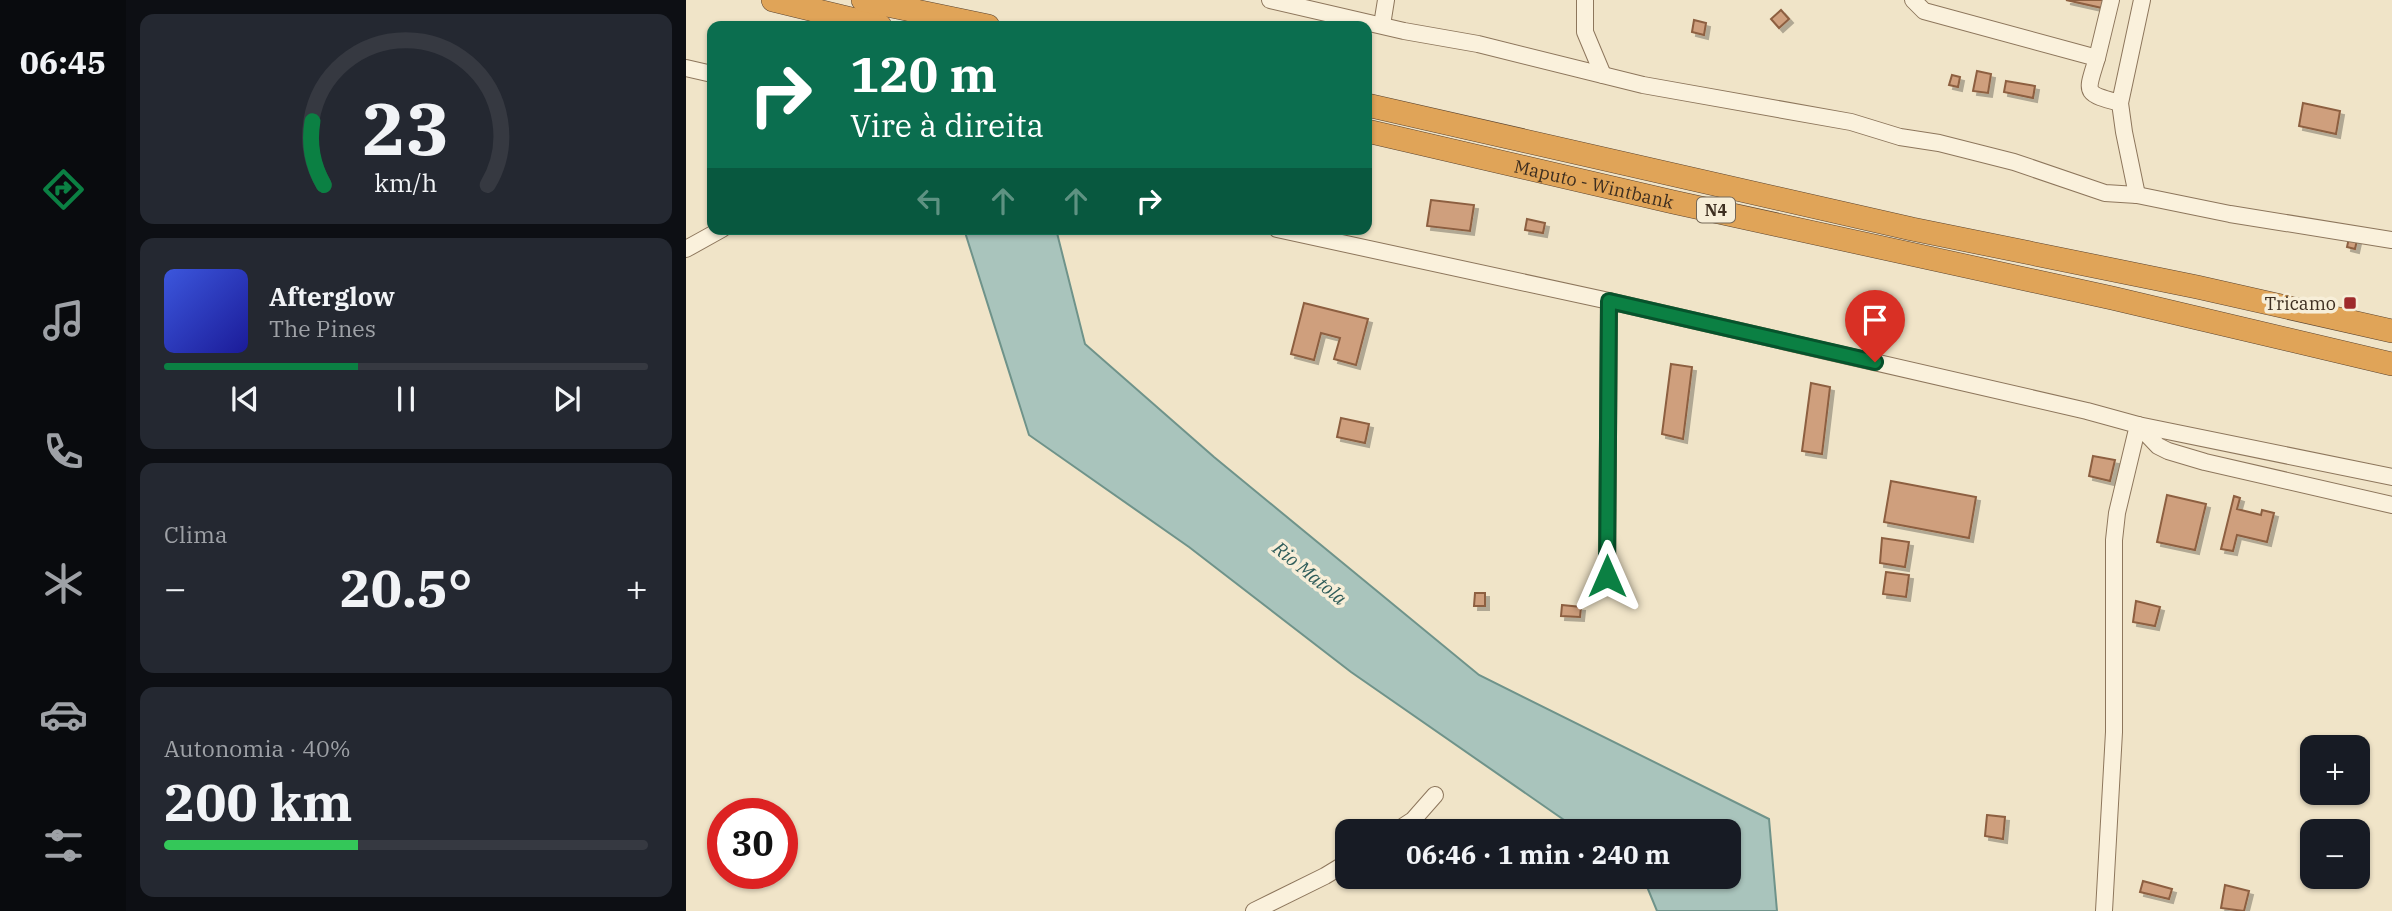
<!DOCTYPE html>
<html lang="pt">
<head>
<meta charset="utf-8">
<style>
	:root { --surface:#171b24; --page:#242831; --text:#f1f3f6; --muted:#9ea1a6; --line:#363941; --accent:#0b8043 }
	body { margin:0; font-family:"IBM Plex Serif",serif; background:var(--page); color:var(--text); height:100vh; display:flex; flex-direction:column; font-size:26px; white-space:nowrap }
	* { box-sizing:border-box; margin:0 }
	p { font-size:23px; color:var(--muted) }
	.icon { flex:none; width:38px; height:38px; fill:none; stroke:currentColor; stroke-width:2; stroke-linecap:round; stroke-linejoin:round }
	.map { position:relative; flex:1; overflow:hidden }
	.details { display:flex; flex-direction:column; gap:14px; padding:14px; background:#0d0f14; width:560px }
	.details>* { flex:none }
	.guide { position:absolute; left:21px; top:21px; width:665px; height:214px; border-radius:14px; box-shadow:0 2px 5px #0004; background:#0b6e4f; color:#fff; overflow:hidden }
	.fabs { position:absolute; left:1614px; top:735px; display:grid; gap:14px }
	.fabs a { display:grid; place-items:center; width:70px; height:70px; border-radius:14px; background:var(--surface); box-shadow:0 2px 5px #0004; font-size:35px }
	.speed { position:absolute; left:21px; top:798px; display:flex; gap:14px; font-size:35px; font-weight:700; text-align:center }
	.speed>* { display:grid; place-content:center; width:91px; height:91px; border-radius:50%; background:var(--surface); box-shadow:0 2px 5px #0004; line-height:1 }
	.speed .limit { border:10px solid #d22; background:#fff; color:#111 }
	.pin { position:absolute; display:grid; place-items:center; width:60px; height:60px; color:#fff; margin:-72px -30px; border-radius:50% 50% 50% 0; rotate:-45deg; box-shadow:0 0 7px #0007 }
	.pin .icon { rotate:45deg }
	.me { position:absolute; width:77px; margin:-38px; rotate:0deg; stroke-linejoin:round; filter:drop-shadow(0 0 5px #0008) }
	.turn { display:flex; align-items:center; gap:24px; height:147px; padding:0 28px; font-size:32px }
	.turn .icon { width:91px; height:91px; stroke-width:2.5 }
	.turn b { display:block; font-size:49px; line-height:60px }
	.lanes { display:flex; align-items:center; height:66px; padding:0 28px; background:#0003; justify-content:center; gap:35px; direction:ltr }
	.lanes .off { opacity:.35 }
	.big { font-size:52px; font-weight:800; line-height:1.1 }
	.details .card { flex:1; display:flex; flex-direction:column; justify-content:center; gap:10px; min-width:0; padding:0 24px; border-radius:14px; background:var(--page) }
	.details .dial { align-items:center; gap:0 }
	.dial svg { height:182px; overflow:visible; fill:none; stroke:var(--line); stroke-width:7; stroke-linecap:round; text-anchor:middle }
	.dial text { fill:var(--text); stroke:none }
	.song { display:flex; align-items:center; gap:21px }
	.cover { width:84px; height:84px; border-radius:10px; background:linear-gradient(135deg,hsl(230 70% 55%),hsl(240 70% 35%)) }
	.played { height:7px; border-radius:4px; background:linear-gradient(90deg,var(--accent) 40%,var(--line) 40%) }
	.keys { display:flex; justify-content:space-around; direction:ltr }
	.heat { display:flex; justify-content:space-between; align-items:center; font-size:38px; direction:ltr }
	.charge { height:10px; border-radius:5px; background:linear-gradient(90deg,#34c759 40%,var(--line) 0) }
	.trip { position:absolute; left:649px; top:819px; width:406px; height:70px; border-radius:14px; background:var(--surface); box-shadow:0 2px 5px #0004; font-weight:800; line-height:70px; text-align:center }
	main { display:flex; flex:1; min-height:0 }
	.tabs { display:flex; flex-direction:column; width:126px; justify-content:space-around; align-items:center; background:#090b0e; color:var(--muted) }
	.tabs .icon { width:49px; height:49px }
	.tabs .current { color:var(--accent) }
	.tabs b { font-size:32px; color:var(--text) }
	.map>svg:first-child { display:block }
</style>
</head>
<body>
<main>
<nav class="tabs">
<b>06:45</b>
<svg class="icon current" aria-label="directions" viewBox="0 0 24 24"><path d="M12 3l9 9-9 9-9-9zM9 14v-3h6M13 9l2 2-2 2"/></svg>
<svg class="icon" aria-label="music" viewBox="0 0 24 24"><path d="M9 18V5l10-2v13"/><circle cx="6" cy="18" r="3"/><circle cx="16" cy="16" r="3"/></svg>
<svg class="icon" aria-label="phone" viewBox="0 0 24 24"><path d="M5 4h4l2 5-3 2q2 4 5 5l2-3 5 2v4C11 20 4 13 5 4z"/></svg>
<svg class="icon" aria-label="climate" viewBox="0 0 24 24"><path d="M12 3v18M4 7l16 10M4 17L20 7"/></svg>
<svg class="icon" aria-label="car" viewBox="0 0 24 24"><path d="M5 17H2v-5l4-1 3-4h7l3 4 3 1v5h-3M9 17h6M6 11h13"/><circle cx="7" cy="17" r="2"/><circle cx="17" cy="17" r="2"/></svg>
<svg class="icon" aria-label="filters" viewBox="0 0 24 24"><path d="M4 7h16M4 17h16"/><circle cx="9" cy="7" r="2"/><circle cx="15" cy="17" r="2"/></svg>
</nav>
<section class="details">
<div class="card dial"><svg viewBox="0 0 100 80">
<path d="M14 69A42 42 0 1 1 86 69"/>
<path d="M14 69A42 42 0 0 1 9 41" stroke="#0b8043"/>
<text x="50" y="56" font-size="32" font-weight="700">23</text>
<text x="50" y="72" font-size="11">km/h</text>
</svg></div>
<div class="card">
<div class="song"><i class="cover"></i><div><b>Afterglow</b><p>The Pines</p></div></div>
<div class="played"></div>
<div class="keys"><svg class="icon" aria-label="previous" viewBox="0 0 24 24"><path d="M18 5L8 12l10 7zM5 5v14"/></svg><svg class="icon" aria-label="pause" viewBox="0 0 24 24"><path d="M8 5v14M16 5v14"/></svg><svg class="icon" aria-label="next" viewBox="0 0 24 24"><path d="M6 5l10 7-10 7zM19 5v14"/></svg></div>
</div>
<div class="card"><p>Clima</p>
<div class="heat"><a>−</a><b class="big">20.5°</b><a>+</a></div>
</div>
<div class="card"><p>Autonomia · 40%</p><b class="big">200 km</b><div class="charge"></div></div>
</section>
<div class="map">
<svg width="1706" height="911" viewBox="0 0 1706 911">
	<defs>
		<filter id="shadow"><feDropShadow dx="4" dy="4" stdDeviation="0" flood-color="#0004"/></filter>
	</defs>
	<rect width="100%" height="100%" fill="#f0e4c8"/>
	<!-- water -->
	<path fill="#a9c4bc" stroke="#6f938a" stroke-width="2" d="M278,229H370L399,344L528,457L793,675L1083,819L1091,911H971L957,877H1043V831H894L665,672L503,547L343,435Z"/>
	<!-- building -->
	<g fill="#cf9f7d" stroke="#8d5f41" stroke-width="2" filter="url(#shadow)">
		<path d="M1380,0H1418L1416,8Z"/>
		<path d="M1095,10L1103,19L1093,28L1085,19Z"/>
		<path d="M1008,20L1020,23L1018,35L1006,32Z"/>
		<path d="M1291,71L1305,74L1302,93L1287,91Z"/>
		<path d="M1266,75L1274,77L1272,87L1263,85Z"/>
		<path d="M1320,81L1349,86L1347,98L1318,92Z"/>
		<path d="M1617,103L1654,111L1650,134L1613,126Z"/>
		<path d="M745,200L788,205L784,231L741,226Z"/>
		<path d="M841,219L859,223L857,233L839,230Z"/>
		<path d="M1663,238L1671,240L1669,249L1661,247Z"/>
		<path d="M618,303L682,319L670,365L648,359L654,338L635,333L628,360L605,354Z"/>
		<path d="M985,364L1006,367L997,439L976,434Z"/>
		<path d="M1125,383L1144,387L1136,454L1116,451Z"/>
		<path d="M655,418L683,424L679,443L651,437Z"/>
		<path d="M1407,456L1429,460L1424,481L1403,476Z"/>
		<path d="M1205,481L1290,497L1283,538L1198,522Z"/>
		<path d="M1481,495L1520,504L1509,550L1471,542Z"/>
		<path d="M1548,496L1554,498L1551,509L1575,515L1576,510L1588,513L1581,542L1551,535L1547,551L1535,549Z"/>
		<path d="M1196,538L1223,542L1219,567L1194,563Z"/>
		<path d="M1200,572L1223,575L1220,597L1197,594Z"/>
		<path d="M789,593H799V606H788Z"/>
		<path d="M1450,601L1474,607L1469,626L1447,622Z"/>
		<path d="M876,605L895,607L894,617L875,616Z"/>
		<path d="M1301,815L1319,817L1317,839L1299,836Z"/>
		<path d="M1457,881L1486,889L1483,899L1454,892Z"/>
		<path d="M1539,885L1563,891L1558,911L1535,908Z"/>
	</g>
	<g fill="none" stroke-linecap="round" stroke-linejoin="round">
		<defs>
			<g id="minor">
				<path d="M584,0L718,31L792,44L957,85L1165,122L1214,137L1253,143L1328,162L1419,193L1451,195L1544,214L1706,240"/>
				<path d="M899,0V32L917,75"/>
				<path d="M1227,0L1238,11L1411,58C1400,94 1397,93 1434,103"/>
				<path d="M696,25L700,0"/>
				<path d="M1411,58L1425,0"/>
				<path d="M0,68L26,74"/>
				<path d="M1451,195L1438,132L1434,103L1456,0"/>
				<path d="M591,229L923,301L1401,411L1452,425L1431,513L1428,540V732L1418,911"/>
				<path d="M0,249L36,229"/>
				<path d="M1452,425L1472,446L1482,451L1519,462L1706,505"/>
				<path d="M1452,425L1706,477"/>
				<path d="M921,576L923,301"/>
				<path d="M710,831L727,820L749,795"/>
				<path d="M568,911L639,876L662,862"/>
			</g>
			<g id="highway">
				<path d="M87,0L194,26"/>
				<path d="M177,0L302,26"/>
				<path d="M681,105L1226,229L1511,287L1706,331"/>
				<path id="s1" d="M681,131L987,202L1426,298L1706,364"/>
			</g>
		</defs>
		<!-- minor casing -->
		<use href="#minor" stroke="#8d765c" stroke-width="18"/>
		<!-- highway casing -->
		<use href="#highway" stroke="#5b4430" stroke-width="24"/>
		<!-- minor -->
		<use href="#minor" stroke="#faf1dc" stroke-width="16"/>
		<!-- highway -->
		<use href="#highway" stroke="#e0a458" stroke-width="23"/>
	</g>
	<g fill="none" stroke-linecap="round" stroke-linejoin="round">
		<defs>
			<path id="route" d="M921,576L923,301L1189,362"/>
		</defs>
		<!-- route casing -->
		<use href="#route" stroke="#07532c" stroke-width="18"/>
		<!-- route -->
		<use href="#route" stroke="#0b8043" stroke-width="12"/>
	</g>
	<!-- markers -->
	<rect fill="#9e2a2b" stroke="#f7eed8" stroke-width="2.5" x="1657" y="296" width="14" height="14" rx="3.5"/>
	<g text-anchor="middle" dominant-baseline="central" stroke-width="7" stroke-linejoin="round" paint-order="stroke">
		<!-- shield labels -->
		<rect fill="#f7eed8" stroke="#756857" stroke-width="2" x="1011" y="197.5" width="38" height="25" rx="5"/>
		<g font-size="16" font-weight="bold" fill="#3d2e20">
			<text x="1030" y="210">N4</text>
		</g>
		<!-- street labels -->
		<g font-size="18" fill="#3d2e20" stroke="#f7eed8">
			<text stroke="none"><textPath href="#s1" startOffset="233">Maputo - Wintbank</textPath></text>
		</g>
		<!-- poi labels -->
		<g font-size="18" fill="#3d2e20" stroke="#f7eed8" text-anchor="end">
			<text x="1650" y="303">Tricamo</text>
		</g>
		<!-- water labels -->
		<g font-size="19" font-style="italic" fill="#2f5d5a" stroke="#f7eed8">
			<text transform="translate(624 573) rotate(39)">Rio Matola</text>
		</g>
	</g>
</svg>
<div class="fabs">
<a>+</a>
<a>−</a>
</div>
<div class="speed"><div class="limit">30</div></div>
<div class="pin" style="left:1189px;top:362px;background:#d93025"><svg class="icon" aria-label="arrive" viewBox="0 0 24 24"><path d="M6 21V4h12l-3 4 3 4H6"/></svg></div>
<svg class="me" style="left:921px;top:576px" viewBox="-20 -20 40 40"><path d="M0-17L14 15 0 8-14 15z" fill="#0b8043" stroke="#fff" stroke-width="4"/></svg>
<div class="trip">06:46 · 1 min · 240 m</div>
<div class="guide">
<div class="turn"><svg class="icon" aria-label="right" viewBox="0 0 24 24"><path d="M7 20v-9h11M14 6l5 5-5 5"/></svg><div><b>120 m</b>Vire à direita</div></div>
<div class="lanes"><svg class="icon off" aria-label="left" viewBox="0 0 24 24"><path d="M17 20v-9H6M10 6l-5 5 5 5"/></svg><svg class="icon off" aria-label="ahead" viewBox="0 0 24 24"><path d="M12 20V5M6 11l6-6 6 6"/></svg><svg class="icon off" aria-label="ahead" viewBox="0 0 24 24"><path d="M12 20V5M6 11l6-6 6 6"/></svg><svg class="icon" aria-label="right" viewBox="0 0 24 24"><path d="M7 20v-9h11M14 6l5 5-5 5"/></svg></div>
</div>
</div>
</main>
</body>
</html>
